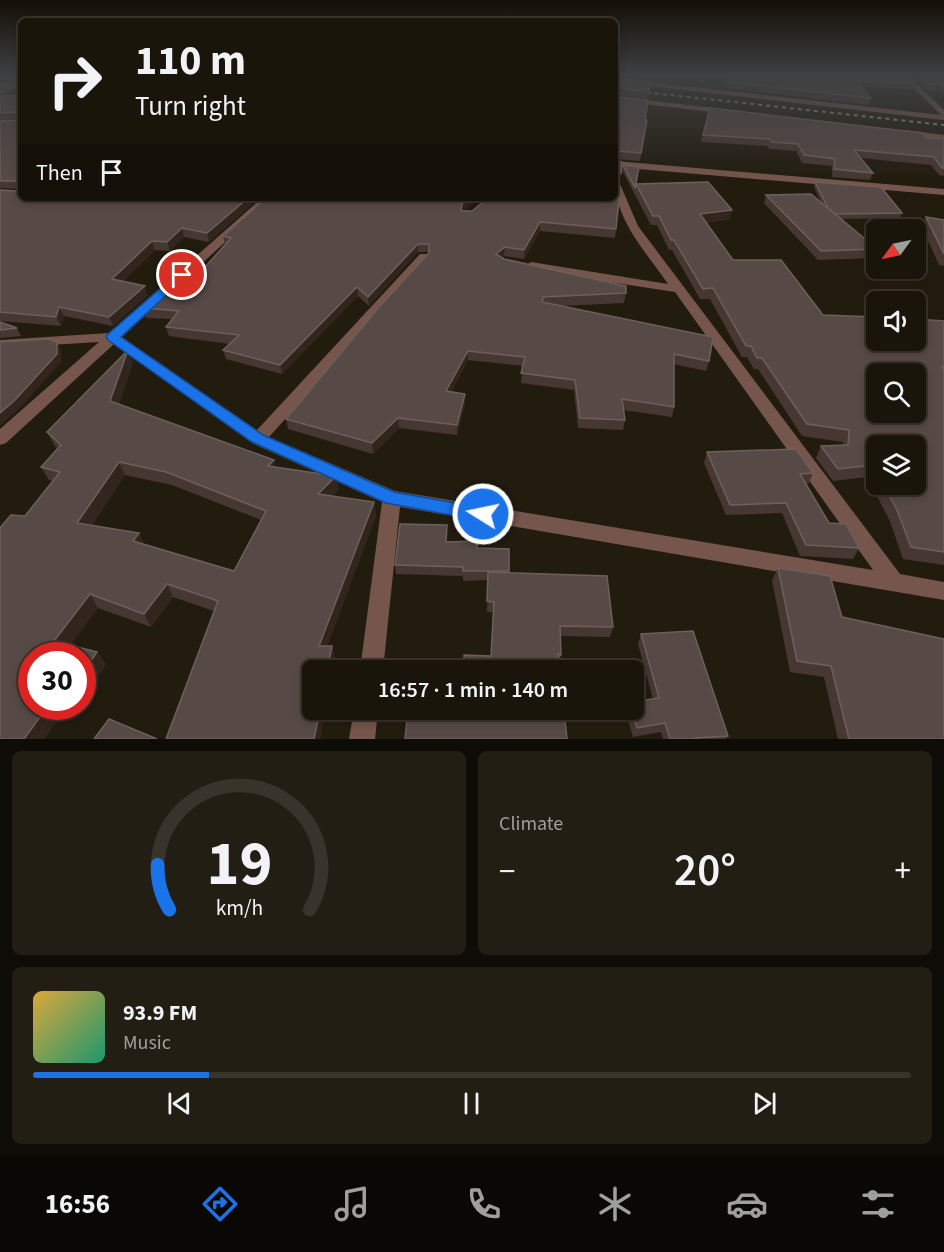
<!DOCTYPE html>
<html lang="en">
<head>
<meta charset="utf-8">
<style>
	:root { --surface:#1a150b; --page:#231e14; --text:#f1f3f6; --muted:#9f9f9d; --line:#38342c; --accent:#1a73e8 }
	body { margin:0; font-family:"Source Sans 3",sans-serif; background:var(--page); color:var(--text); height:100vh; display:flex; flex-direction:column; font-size:22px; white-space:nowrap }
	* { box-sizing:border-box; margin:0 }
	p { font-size:20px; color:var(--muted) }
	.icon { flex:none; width:33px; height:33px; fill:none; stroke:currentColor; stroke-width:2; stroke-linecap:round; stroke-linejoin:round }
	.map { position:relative; height:739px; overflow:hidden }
	.sheet { display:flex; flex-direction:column; gap:12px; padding:12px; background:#0e0c06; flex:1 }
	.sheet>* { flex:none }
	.banner { position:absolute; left:18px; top:18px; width:600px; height:183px; border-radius:9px; box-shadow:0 3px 9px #0003,0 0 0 2px var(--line); background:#1a150b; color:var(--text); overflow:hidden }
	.needle { width:39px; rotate:237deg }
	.tools { position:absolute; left:866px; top:219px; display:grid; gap:12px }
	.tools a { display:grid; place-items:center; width:60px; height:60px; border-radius:9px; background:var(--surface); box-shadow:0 3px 9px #0003,0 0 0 2px var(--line); font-size:30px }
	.speed { position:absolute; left:18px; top:642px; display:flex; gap:12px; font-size:30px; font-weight:700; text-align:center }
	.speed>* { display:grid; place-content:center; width:78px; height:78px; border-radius:50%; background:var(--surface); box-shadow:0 3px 9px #0003,0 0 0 2px var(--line); line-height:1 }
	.speed .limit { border:9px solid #d22; background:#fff; color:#111 }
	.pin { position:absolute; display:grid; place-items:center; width:51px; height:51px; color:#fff; margin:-26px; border:3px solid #fff; border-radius:50%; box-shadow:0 2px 6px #0007 }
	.me { position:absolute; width:66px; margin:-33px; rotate:280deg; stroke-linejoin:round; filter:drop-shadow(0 0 4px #0008) }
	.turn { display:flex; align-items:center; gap:21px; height:126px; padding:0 18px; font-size:27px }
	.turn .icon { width:78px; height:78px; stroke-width:2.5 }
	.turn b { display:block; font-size:42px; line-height:51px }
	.then { display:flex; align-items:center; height:57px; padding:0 18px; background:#0003; gap:12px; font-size:22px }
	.big { font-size:45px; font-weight:600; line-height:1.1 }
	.sheet .tile { flex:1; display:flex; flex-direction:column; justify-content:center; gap:9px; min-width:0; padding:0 21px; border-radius:9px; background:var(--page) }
	.sheet .dial { align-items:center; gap:0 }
	.dial svg { height:156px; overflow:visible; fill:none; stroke:var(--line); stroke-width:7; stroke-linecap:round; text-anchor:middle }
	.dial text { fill:var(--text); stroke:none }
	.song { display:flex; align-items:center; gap:18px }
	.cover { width:72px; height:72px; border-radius:9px; background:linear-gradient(135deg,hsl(40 70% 55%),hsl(160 70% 35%)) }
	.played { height:6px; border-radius:3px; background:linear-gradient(90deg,var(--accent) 20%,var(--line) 20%) }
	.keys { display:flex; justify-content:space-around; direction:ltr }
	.heat { display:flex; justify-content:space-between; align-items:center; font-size:33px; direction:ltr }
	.sheet .tiles { flex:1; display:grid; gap:12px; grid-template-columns:1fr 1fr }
	.tile:last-child { grid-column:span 2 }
	.trip { position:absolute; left:302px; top:660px; width:342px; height:60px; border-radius:9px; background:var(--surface); box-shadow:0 3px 9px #0003,0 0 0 2px var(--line); font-weight:600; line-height:60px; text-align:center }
	.tabs { display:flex; height:96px; justify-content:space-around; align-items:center; background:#0a0804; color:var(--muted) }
	.tabs .icon { width:42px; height:42px }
	.tabs .current { color:var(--accent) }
	.tabs b { font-size:27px; color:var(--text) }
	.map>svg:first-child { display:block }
</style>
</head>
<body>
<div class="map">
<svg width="944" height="739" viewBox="0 0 944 739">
	<rect width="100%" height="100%" fill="#221c0f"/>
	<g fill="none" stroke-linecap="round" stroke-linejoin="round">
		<!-- service -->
		<g fill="#75554c" fill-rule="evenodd">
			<path d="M629,98L730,110L734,112L730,114L626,102V98Z"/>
			<path d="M906,130L944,135V141L903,135L902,133Z"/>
		</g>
		<!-- minor -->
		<g fill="#75554c" fill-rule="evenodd">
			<path d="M901,75H908L944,110V120L615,82V78L941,115Z"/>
			<path d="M615,161L944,189V195L615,167Z"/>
			<path d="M615,181L620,184L638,226L900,574L944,582V600L400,507L383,670H360L382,502L252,443L114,344L6,443L0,445V429L99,342L0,348V340L109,333L262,198H273L122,337L257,430L420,254H428V260L269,437L395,491L873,570L675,292L531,270L525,266L531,262L668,284C647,253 615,220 615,181Z"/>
			<path d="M354,710H378L375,739H349Z"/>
		</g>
		<!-- rail -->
		<path stroke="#99948a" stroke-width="2" stroke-dasharray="4 4" stroke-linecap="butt" d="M615,89L944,125"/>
	</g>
	<!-- wall -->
	<g fill="#473733" fill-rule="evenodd">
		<path d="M0,75H21V91L13,95H21V198H259L209,242L184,237L170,251L155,250L123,281L148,295L113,326L64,316L61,326L0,321V190L17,191L20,189L0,188V121L18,120L19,119L0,120V84L19,83V81L0,82Z"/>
		<path d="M615,75H652L651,80Z"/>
		<path d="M731,75L915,83L912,89L862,87L871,98L869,105L726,88L727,82Z"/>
		<path d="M911,75H944V96L939,90H927Z"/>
		<path d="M616,78L651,82L648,98L620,95L617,96L645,120H647L640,161L615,159Z"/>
		<path d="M710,108L926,138L944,139V176L939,175L931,165L861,158L873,173L870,180L832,177V166L802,163L796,151L769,149L768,146L701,142Z"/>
		<path d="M615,161L621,173L620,181L615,179Z"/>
		<path d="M623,165L639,167L634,193L622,170Z"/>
		<path d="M815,182L902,213L900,218L841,219L876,248V252L873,258L818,260L764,203L766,195L821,202L814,187Z"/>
		<path d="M636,184L730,219L706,223L733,260L823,315L944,321V565L903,559L890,521L867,477L833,481L816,458L821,446H843V442L802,436L758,369H754L747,357H742L710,299H700L672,250H669L657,225H651L634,193ZM876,446L915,484H876Z"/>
		<path d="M463,211L616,229L615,238L540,231L524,259L504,256L502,258L504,259L626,293L624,303L560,306L709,361L706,371L674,364V407L672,417L623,410L625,420L623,430L578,428L574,390L521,383L523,366L468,360L451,392L465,394V404L457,435L399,428L373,454L288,429L286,419L429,252H418L369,306L358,296L282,374L226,359L223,350L230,344L169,336L166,327L172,319L146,318L143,308L169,291L190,284L225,244L223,236Z"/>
		<path d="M926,217L944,220V266L939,265L922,227Z"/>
		<path d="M0,322L17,328L21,336L0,338Z"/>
		<path d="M133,362L119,404L276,467L339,489L332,496L374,502L376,516L327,646H332L335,659L320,739H166L214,611L173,597L151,627L98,608L70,645L97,652L106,665L32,656L67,706L44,739H0L25,516L53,481L49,480L41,467L57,448L55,446L47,432ZM125,475L172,485L261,520L234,571L144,544L139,533L92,525Z"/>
		<path d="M707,452L813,473L809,483L806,484L829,523L859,548L853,559L800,556L782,513L726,515L704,463Z"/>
		<path d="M447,534V542L477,548L509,549V573L613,627L610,637L560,636L561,655L559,665L464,664L491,656L493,612H487L488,580L463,581V576L396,574L395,565Z"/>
		<path d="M778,568L842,617L944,739H838L824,677L790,672L772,580Z"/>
		<path d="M641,634L728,736L726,739H663L661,732L633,737L626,713L627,710H633L653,699L638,644Z"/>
	</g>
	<!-- shaded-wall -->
	<g fill="#31251d">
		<path d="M21,83V91L0,102V94Z"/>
		<path d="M621,88L620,95L615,98V92Z"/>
		<path d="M248,198H259L209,242L207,233Z"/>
		<path d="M469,198H480L462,212V204Z"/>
		<path d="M732,210L730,219L698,224L700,214Z"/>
		<path d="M540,222V231L524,259V250Z"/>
		<path d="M182,228L184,237L170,251L167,242Z"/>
		<path d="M152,241L155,250L116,288L112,279Z"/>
		<path d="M418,244V252L369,306L368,297Z"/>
		<path d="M505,247L504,256L496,263V254Z"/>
		<path d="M145,286L148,295L113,326L109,317Z"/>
		<path d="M357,287L358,296L282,374L280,365Z"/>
		<path d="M59,307L64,316L61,326L56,317Z"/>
		<path d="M57,342L61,350V362L20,408L0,426V413Z"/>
		<path d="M128,350L133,362L116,414L110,401Z"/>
		<path d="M468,351V360L447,401L446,391Z"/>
		<path d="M465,394V404L457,435V425Z"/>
		<path d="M398,418L399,428L373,454L372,443Z"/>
		<path d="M274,460L277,473L268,466Z"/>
		<path d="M119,462L125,475L84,536L77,523Z"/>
		<path d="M336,476L339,489L321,507L318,494Z"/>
		<path d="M374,502L376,516L322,659L319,646Z"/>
		<path d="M139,533L145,546L133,541Z"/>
		<path d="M167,584L173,597L151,627L144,614Z"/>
		<path d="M90,594L98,608L64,654L54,641Z"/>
		<path d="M332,646L335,659L333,670H327Z"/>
		<path d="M97,652L106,665L82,700V674Z"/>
		<path d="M48,706H67L44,739H24Z"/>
		<path d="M320,710H326L320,739H314Z"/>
	</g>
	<!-- building -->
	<g fill="#574945" stroke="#6d605b" stroke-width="1.5" fill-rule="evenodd">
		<path d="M20,75H21V83L0,94V84L19,83Z"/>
		<path d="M731,75H907L915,83L857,81L871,98L727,82Z"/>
		<path d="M920,75H944V87L941,84H929Z"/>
		<path d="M615,76L616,78L651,82L649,92L621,88L615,92Z"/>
		<path d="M615,92L618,97L648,100L645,120H647L641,153L616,151L615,152Z"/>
		<path d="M21,95V198H248L207,233L182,228L167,242L152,241L112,279L145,286L109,317L59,307L56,317L0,312V190L17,191L20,189L18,181H0V121L18,120L20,114L18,112L0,113V96Z"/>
		<path d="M710,108L922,133L926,138L944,139V168H942L934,157L854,150L873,173L834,169L835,159L804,155L798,144L771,142L770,139L703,135Z"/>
		<path d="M615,161L622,162L621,173L616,171L615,172Z"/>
		<path d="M623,165L639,167L635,188Z"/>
		<path d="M615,180L619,200L616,229L540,222L524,250L505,247L496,254L504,259L626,286V293L543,297L542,302L713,337L709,361L674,354V407L622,399L625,420L580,418L575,380L521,373L525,357L468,351L446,391L465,394L457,425L398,418L372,443L286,419L379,307L429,253V244H418L368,297L357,287L280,365L223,350L239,335L166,327L179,311L143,308L163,290L169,291L177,282L190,284L231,238L223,236L266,198H469L462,204L461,211H472L488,198H615Z"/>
		<path d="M708,182L732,210L700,214L733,260H781L823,315L876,317V340H915V319L944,321V367H942L944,369V552L911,547L897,510L883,484H915V446H876V471L873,465L838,469L821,446L848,445L849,430L807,424L762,358H757L751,346H746L713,288L703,289L674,240H671L659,216H653L636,184ZM876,374H915V412H876Z"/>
		<path d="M815,182L881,187L902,213L835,214L828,208Z"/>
		<path d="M811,194L876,248V249L821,251L766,195Z"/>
		<path d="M926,217L944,220V254Z"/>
		<path d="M0,322L17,328L0,330Z"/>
		<path d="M49,339L57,342V354L15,400L0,413V342Z"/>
		<path d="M128,350L110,401L274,460L268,466L336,476L318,494L374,502L319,646H332L327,670H312V710H320L314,739H166L218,601L167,584L144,614L90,594L54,641L97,652L82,674V656H32V706H48L24,739H0V528L11,515L25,516L60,472L41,467L61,445L47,432ZM119,462L166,472L266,511L234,571L133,541L139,533L77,523Z"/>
		<path d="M796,449L813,473L800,474L829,523L846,524L859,548L806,545L786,503L730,505L707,452Z"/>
		<path d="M400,524L447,525L446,542L477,541V548L509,549V571H463V567L395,565Z"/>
		<path d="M778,568L830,576L842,617L944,639V739H849L831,666L797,661Z"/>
		<path d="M488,572L607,576L613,627L560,626L561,655L558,654L560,670H382L384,661L464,664V655L491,656L494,602L487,601Z"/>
		<path d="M693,631L728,736L696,738L697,739H670L665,723L637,728L631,710H633V702L659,698L641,634Z"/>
		<path d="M408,710H564L567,739H405Z"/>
		<path d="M109,719L157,739H94Z"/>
	</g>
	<!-- sky -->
	<linearGradient id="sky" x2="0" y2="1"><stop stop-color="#130f08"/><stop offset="0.42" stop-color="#3e4042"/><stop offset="1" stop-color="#3e4042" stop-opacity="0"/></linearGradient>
	<rect width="944" height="179" fill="url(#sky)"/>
	<!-- route -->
	<path fill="#1a73e8" stroke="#114b97" stroke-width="1.5" d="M182,272L186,273V277L121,337L263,435L394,492L489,509L492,514L489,519L483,521L386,503L252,442L108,340L106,337L108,334L178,273Z"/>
</svg>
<div class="tools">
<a><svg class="needle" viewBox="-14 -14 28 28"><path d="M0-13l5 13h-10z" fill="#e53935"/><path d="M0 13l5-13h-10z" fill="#9f9f9d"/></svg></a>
<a><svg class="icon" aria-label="sound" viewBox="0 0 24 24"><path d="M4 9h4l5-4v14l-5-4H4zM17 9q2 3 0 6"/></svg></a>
<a><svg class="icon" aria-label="search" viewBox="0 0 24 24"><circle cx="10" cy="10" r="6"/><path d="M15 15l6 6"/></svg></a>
<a><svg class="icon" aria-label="layers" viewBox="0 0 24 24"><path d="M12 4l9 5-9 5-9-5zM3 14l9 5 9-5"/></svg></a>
</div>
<div class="speed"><div class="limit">30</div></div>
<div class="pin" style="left:182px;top:275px;background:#d93025"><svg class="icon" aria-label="arrive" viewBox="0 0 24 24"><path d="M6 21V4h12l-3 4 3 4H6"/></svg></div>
<svg class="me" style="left:483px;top:514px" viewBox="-20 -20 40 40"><circle r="17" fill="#1a73e8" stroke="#fff" stroke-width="3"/><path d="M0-11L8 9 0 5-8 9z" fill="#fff"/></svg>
<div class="trip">16:57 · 1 min · 140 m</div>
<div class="banner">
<div class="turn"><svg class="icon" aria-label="right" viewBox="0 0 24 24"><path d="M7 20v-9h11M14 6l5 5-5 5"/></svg><div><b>110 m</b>Turn right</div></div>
<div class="then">Then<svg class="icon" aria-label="arrive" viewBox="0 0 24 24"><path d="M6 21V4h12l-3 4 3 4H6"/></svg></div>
</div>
</div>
<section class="sheet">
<div class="tiles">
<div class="tile dial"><svg viewBox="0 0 100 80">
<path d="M14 69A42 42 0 1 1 86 69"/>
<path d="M14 69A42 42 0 0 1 8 46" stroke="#1a73e8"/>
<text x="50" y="56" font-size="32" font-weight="700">19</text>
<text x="50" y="72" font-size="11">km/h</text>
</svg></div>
<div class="tile"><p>Climate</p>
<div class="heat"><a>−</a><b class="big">20°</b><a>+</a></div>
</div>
<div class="tile">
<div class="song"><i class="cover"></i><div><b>93.9 FM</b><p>Music</p></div></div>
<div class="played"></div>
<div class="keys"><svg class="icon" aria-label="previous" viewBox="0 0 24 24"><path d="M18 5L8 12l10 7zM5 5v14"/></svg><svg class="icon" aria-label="pause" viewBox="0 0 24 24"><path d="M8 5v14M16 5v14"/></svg><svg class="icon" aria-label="next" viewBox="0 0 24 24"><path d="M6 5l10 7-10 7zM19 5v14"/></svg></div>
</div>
</div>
</section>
<nav class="tabs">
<b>16:56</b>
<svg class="icon current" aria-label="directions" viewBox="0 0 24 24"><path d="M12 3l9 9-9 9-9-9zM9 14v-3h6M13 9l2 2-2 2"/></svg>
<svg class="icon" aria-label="music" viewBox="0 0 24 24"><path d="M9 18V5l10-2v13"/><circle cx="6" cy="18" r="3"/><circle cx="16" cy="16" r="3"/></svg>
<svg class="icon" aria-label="phone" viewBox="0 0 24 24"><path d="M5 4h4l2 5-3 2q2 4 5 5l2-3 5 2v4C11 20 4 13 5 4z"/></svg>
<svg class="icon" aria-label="climate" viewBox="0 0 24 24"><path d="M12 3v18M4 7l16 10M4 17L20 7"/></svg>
<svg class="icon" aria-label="car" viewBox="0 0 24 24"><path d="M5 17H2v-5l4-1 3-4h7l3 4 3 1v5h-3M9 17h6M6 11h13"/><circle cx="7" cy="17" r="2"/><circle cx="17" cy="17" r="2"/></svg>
<svg class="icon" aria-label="filters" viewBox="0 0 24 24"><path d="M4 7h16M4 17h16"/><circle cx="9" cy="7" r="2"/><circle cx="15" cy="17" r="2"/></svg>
</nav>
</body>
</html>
